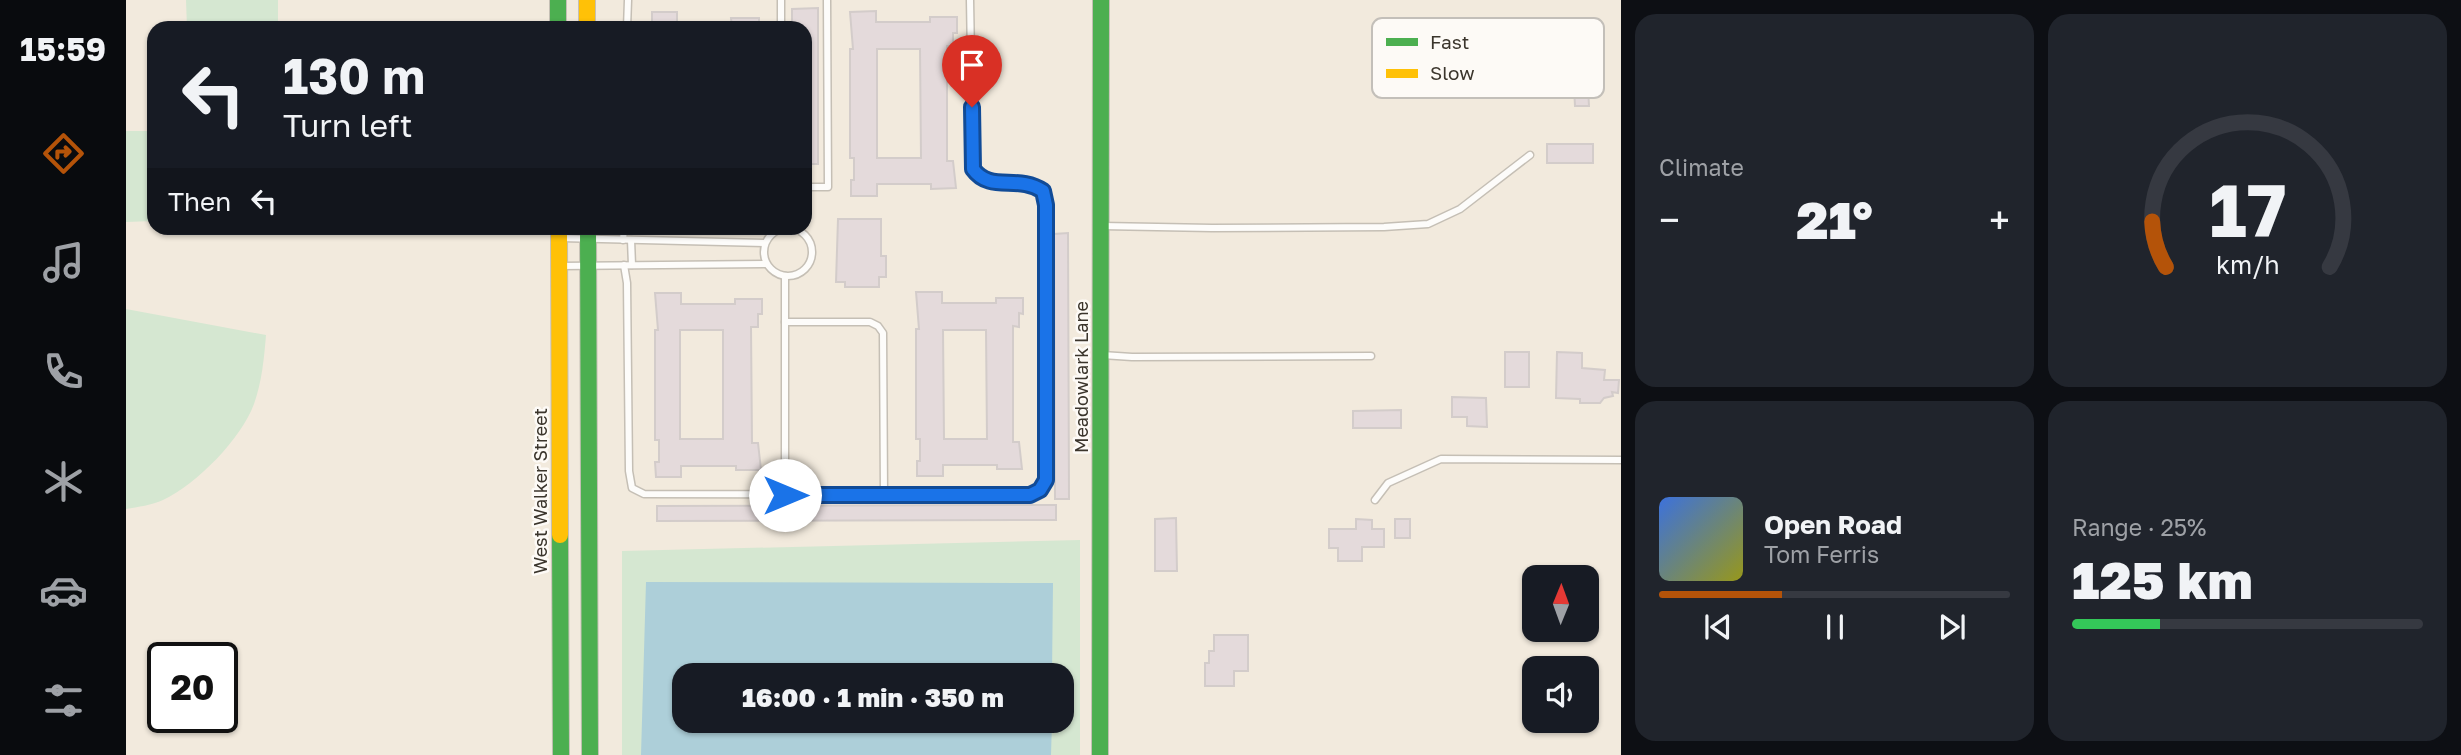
<!DOCTYPE html>
<html lang="en">
<head>
<meta charset="utf-8">
<style>
	:root { --surface:#171b24; --page:#20242c; --text:#f1f3f6; --muted:#9ea1a6; --line:#363941; --accent:#b45309 }
	body { margin:0; font-family:"Golos Text",sans-serif; background:var(--page); color:var(--text); height:100vh; display:flex; flex-direction:column; font-size:26px; white-space:nowrap }
	* { box-sizing:border-box; margin:0 }
	p { font-size:23px; color:var(--muted) }
	.icon { flex:none; width:38px; height:38px; fill:none; stroke:currentColor; stroke-width:2; stroke-linecap:round; stroke-linejoin:round }
	.map { position:relative; flex:1; overflow:hidden }
	.sheet { display:flex; flex-direction:column; gap:14px; padding:14px; background:#0d0f14; width:840px }
	.sheet>* { flex:none }
	.top-card { position:absolute; left:21px; top:21px; width:665px; height:214px; border-radius:21px; box-shadow:0 2px 5px #0004; background:#171b24; color:var(--text); overflow:hidden }
	.needle { width:46px; rotate:1deg }
	.controls { position:absolute; left:1396px; top:565px; display:grid; gap:14px }
	.controls a { display:grid; place-items:center; width:77px; height:77px; border-radius:14px; background:var(--surface); box-shadow:0 2px 5px #0004; font-size:35px }
	.speed { position:absolute; left:21px; top:642px; display:flex; gap:14px; font-size:35px; font-weight:700; text-align:center }
	.speed>* { display:grid; place-content:center; width:91px; height:91px; border-radius:50%; background:var(--surface); box-shadow:0 2px 5px #0004; line-height:1 }
	.speed .limit { border:4px solid #111; border-radius:10px; background:#fff; color:#111 }
	.pin { position:absolute; display:grid; place-items:center; width:60px; height:60px; color:#fff; margin:-72px -30px; border-radius:50% 50% 50% 0; rotate:-45deg; box-shadow:0 0 7px #0007 }
	.pin .icon { rotate:45deg }
	.me { position:absolute; width:77px; margin:-38px; rotate:90deg; stroke-linejoin:round; filter:drop-shadow(0 0 5px #0008) }
	.turn { display:flex; align-items:center; gap:24px; height:147px; padding:0 21px; font-size:32px }
	.turn .icon { width:91px; height:91px; stroke-width:2.5 }
	.turn b { display:block; font-size:49px; line-height:60px }
	.then { display:flex; align-items:center; height:66px; padding:0 21px; background:#0003; gap:14px; font-size:26px }
	.big { font-size:52px; font-weight:800; line-height:1.1 }
	.sheet .tile { flex:1; display:flex; flex-direction:column; justify-content:center; gap:10px; min-width:0; padding:0 24px; border-radius:21px; background:var(--page) }
	.sheet .dial { align-items:center; gap:0 }
	.dial svg { height:182px; overflow:visible; fill:none; stroke:var(--line); stroke-width:7; stroke-linecap:round; text-anchor:middle }
	.dial text { fill:var(--text); stroke:none }
	.song { display:flex; align-items:center; gap:21px }
	.cover { width:84px; height:84px; border-radius:10px; background:linear-gradient(135deg,hsl(220 70% 55%),hsl(60 70% 35%)) }
	.played { height:7px; border-radius:4px; background:linear-gradient(90deg,var(--accent) 35%,var(--line) 35%) }
	.keys { display:flex; justify-content:space-around; direction:ltr }
	.heat { display:flex; justify-content:space-between; align-items:center; font-size:38px; direction:ltr }
	.charge { height:10px; border-radius:5px; background:linear-gradient(90deg,#34c759 25%,var(--line) 0) }
	.sheet .tiles { flex:1; display:grid; gap:14px; grid-template-columns:repeat(2,1fr) }
	.trip { position:absolute; left:546px; top:663px; width:402px; height:70px; border-radius:21px; background:var(--surface); box-shadow:0 2px 5px #0004; font-weight:800; line-height:70px; text-align:center }
	main { display:flex; flex:1; min-height:0 }
	.tabs { display:flex; flex-direction:column; width:126px; justify-content:space-around; align-items:center; background:#090b0e; color:var(--muted) }
	.tabs .icon { width:49px; height:49px }
	.tabs .active { color:var(--accent) }
	.tabs b { font-size:32px; color:var(--text) }
	.map>svg:first-child { display:block }
</style>
</head>
<body>
<main>
<nav class="tabs">
<b>15:59</b>
<svg class="icon active" aria-label="directions" viewBox="0 0 24 24"><path d="M12 3l9 9-9 9-9-9zM9 14v-3h6M13 9l2 2-2 2"/></svg>
<svg class="icon" aria-label="music" viewBox="0 0 24 24"><path d="M9 18V5l10-2v13"/><circle cx="6" cy="18" r="3"/><circle cx="16" cy="16" r="3"/></svg>
<svg class="icon" aria-label="phone" viewBox="0 0 24 24"><path d="M5 4h4l2 5-3 2q2 4 5 5l2-3 5 2v4C11 20 4 13 5 4z"/></svg>
<svg class="icon" aria-label="climate" viewBox="0 0 24 24"><path d="M12 3v18M4 7l16 10M4 17L20 7"/></svg>
<svg class="icon" aria-label="car" viewBox="0 0 24 24"><path d="M5 17H2v-5l4-1 3-4h7l3 4 3 1v5h-3M9 17h6M6 11h13"/><circle cx="7" cy="17" r="2"/><circle cx="17" cy="17" r="2"/></svg>
<svg class="icon" aria-label="filters" viewBox="0 0 24 24"><path d="M4 7h16M4 17h16"/><circle cx="9" cy="7" r="2"/><circle cx="15" cy="17" r="2"/></svg>
</nav>
<div class="map">
<svg width="1495" height="755" viewBox="0 0 1495 755">
	<rect width="100%" height="100%" fill="#f2eadd"/>
	<!-- green -->
	<g fill="#d5e7d1" fill-rule="evenodd">
		<path d="M60,0H152V28H61Z"/>
		<path d="M0,131H28V221L0,222Z"/>
		<path d="M0,309L140,335C138,359 136,381 128,404C115,439 71,484 37,500C26,505 12,507 0,509Z"/>
		<path d="M954,540V755H496V551ZM558,676H936V721H558Z"/>
	</g>
	<!-- water -->
	<path fill="#adcfd9" d="M520,582L927,583L926,675L558,676V721H926L925,755H515Z"/>
	<!-- building -->
	<g fill="#e4dadb" stroke="#d3ccca" stroke-width="2" fill-rule="evenodd">
		<path d="M692,8V164H679V28H666V9Z"/>
		<path d="M750,11V22H804V17H831V33H827V46H821V161H827L830,188L805,189V184H751V196H725V180H728V158H724V49H727L724,12ZM751,49H794L795,158H751Z"/>
		<path d="M526,12H551V28L526,27Z"/>
		<path d="M605,18H633V28H606Z"/>
		<path d="M1448,87H1462L1463,106H1449Z"/>
		<rect x="1421" y="144" width="46" height="19"/>
		<path d="M712,219H755V256H760V277H753V287H719V282H710Z"/>
		<path d="M942,233L943,499H929L928,234Z"/>
		<path d="M790,292H816V303H870V298H897V314L893,313V327L887,326V442H893L896,469H871V465H817V476H791V461H794V439H790V329H793ZM817,330H860L861,439H818Z"/>
		<path d="M529,293H555V304H609V299H636V314H632V327H625L626,443H632L635,470H610V466H555V477H530L529,462H533V440H529V330H532ZM554,330H597V439H554Z"/>
		<rect x="1379" y="352" width="24" height="35"/>
		<path d="M1431,352L1456,353V368L1479,370L1478,380H1493L1492,393L1486,392L1487,396L1478,398L1474,403H1454V399L1430,398Z"/>
		<path d="M1326,397L1360,398L1361,427L1341,426V417H1326Z"/>
		<path d="M1275,410V428H1227V411Z"/>
		<path d="M930,505V520L531,521V506Z"/>
		<path d="M1050,518L1051,571H1029V519Z"/>
		<path d="M1230,519L1246,520V529H1258V547H1236V561H1212V548H1203V529H1230Z"/>
		<rect x="1269" y="519" width="15" height="19"/>
		<path d="M1088,635H1122V671H1108V686H1079V663H1083V651H1088Z"/>
	</g>
	<g fill="none" stroke-linecap="round" stroke-linejoin="round">
		<defs>
			<g id="lane">
				<path d="M655,0V28"/>
				<path d="M501,28L502,0"/>
				<path d="M679,187H702L701,0"/>
				<path d="M976,226L1086,228L1258,227L1302,224L1334,209L1404,155"/>
				<circle cx="662" cy="252" r="24"/>
				<path d="M435,238L639,243"/>
				<path d="M497,240L498,228"/>
				<path d="M505,240L506,265"/>
				<path d="M498,265L501,283L503,471L506,488L518,494L904,495C920,487 920,481 920,465V205L917,190C892,175 863,193 847,169L844,0"/>
				<path d="M435,266L640,264"/>
				<path d="M659,276V322H744L752,326L757,333L758,495"/>
				<path d="M659,322V495"/>
				<path d="M976,355L1006,357L1245,356"/>
				<path d="M1249,500L1262,483L1315,459L1495,460"/>
			</g>
			<g id="fast">
				<path d="M432,0V28"/>
				<path d="M462,228L464,755"/>
				<path d="M434,535L435,755"/>
				<path d="M974,755L975,0"/>
			</g>
			<g id="slow">
				<path d="M461,0V28"/>
				<path d="M433,228L434,535"/>
			</g>
		</defs>
		<!-- lane casing -->
		<use href="#lane" stroke="#c5bfb5" stroke-width="9"/>
		<!-- fast casing -->
		<use href="#fast" stroke="#c5bfb5" stroke-width="18"/>
		<!-- slow casing -->
		<use href="#slow" stroke="#c5bfb5" stroke-width="18"/>
		<!-- lane -->
		<use href="#lane" stroke="#fdfcfa" stroke-width="6"/>
		<!-- fast -->
		<use href="#fast" stroke="#4caf50" stroke-width="16"/>
		<!-- slow -->
		<use href="#slow" stroke="#ffc107" stroke-width="16"/>
	</g>
	<g fill="none" stroke-linecap="round" stroke-linejoin="round">
		<defs>
			<path id="route" d="M659,495H904L914,490L920,480V205L917,191C892,174 864,193 847,169L846,107"/>
		</defs>
		<!-- route casing -->
		<use href="#route" stroke="#114b97" stroke-width="18"/>
		<!-- route -->
		<use href="#route" stroke="#1a73e8" stroke-width="12"/>
	</g>
	<g text-anchor="middle" dominant-baseline="central" stroke-width="5" stroke-linejoin="round" paint-order="stroke">
		<!-- street labels -->
		<g font-size="18" fill="#3b352c" stroke="#fdfaf6">
			<text transform="translate(955 377) rotate(-90)">Meadowlark Lane</text>
			<text transform="translate(414 491) rotate(-90)">West Walker Street</text>
		</g>
	</g>
	<!-- legend -->
	<rect x="1246" y="18" width="232" height="80" rx="10" fill="#fdfaf6" stroke="#c3bfb9" stroke-width="2"/>
	<rect x="1260" y="38" width="32" height="8" fill="#4caf50"/>
	<rect x="1260" y="69" width="32" height="9" fill="#ffc107"/>
	<g font-size="19" fill="#3b352c">
		<text x="1304" y="49">Fast</text>
		<text x="1304" y="80">Slow</text>
	</g>
</svg>
<div class="controls">
<a><svg class="needle" viewBox="-14 -14 28 28"><path d="M0-13l5 13h-10z" fill="#e53935"/><path d="M0 13l5-13h-10z" fill="#9ea1a6"/></svg></a>
<a><svg class="icon" aria-label="sound" viewBox="0 0 24 24"><path d="M4 9h4l5-4v14l-5-4H4zM17 9q2 3 0 6"/></svg></a>
</div>
<div class="speed"><div class="limit">20</div></div>
<div class="pin" style="left:846px;top:107px;background:#d93025"><svg class="icon" aria-label="arrive" viewBox="0 0 24 24"><path d="M6 21V4h12l-3 4 3 4H6"/></svg></div>
<svg class="me" style="left:659px;top:495px" viewBox="-20 -20 40 40"><circle r="19" fill="#fff"/><path d="M0-13L10 11 0 6-10 11z" fill="#1a73e8"/></svg>
<div class="trip">16:00 · 1 min · 350 m</div>
<div class="top-card">
<div class="turn"><svg class="icon" aria-label="left" viewBox="0 0 24 24"><path d="M17 20v-9H6M10 6l-5 5 5 5"/></svg><div><b>130 m</b>Turn left</div></div>
<div class="then">Then<svg class="icon" aria-label="left" viewBox="0 0 24 24"><path d="M17 20v-9H6M10 6l-5 5 5 5"/></svg></div>
</div>
</div>
<section class="sheet">
<div class="tiles">
<div class="tile"><p>Climate</p>
<div class="heat"><a>−</a><b class="big">21°</b><a>+</a></div>
</div>
<div class="tile dial"><svg viewBox="0 0 100 80">
<path d="M14 69A42 42 0 1 1 86 69"/>
<path d="M14 69A42 42 0 0 1 8 49" stroke="#b45309"/>
<text x="50" y="56" font-size="32" font-weight="700">17</text>
<text x="50" y="72" font-size="11">km/h</text>
</svg></div>
<div class="tile">
<div class="song"><i class="cover"></i><div><b>Open Road</b><p>Tom Ferris</p></div></div>
<div class="played"></div>
<div class="keys"><svg class="icon" aria-label="previous" viewBox="0 0 24 24"><path d="M18 5L8 12l10 7zM5 5v14"/></svg><svg class="icon" aria-label="pause" viewBox="0 0 24 24"><path d="M8 5v14M16 5v14"/></svg><svg class="icon" aria-label="next" viewBox="0 0 24 24"><path d="M6 5l10 7-10 7zM19 5v14"/></svg></div>
</div>
<div class="tile"><p>Range · 25%</p><b class="big">125 km</b><div class="charge"></div></div>
</div>
</section>
</main>
</body>
</html>
